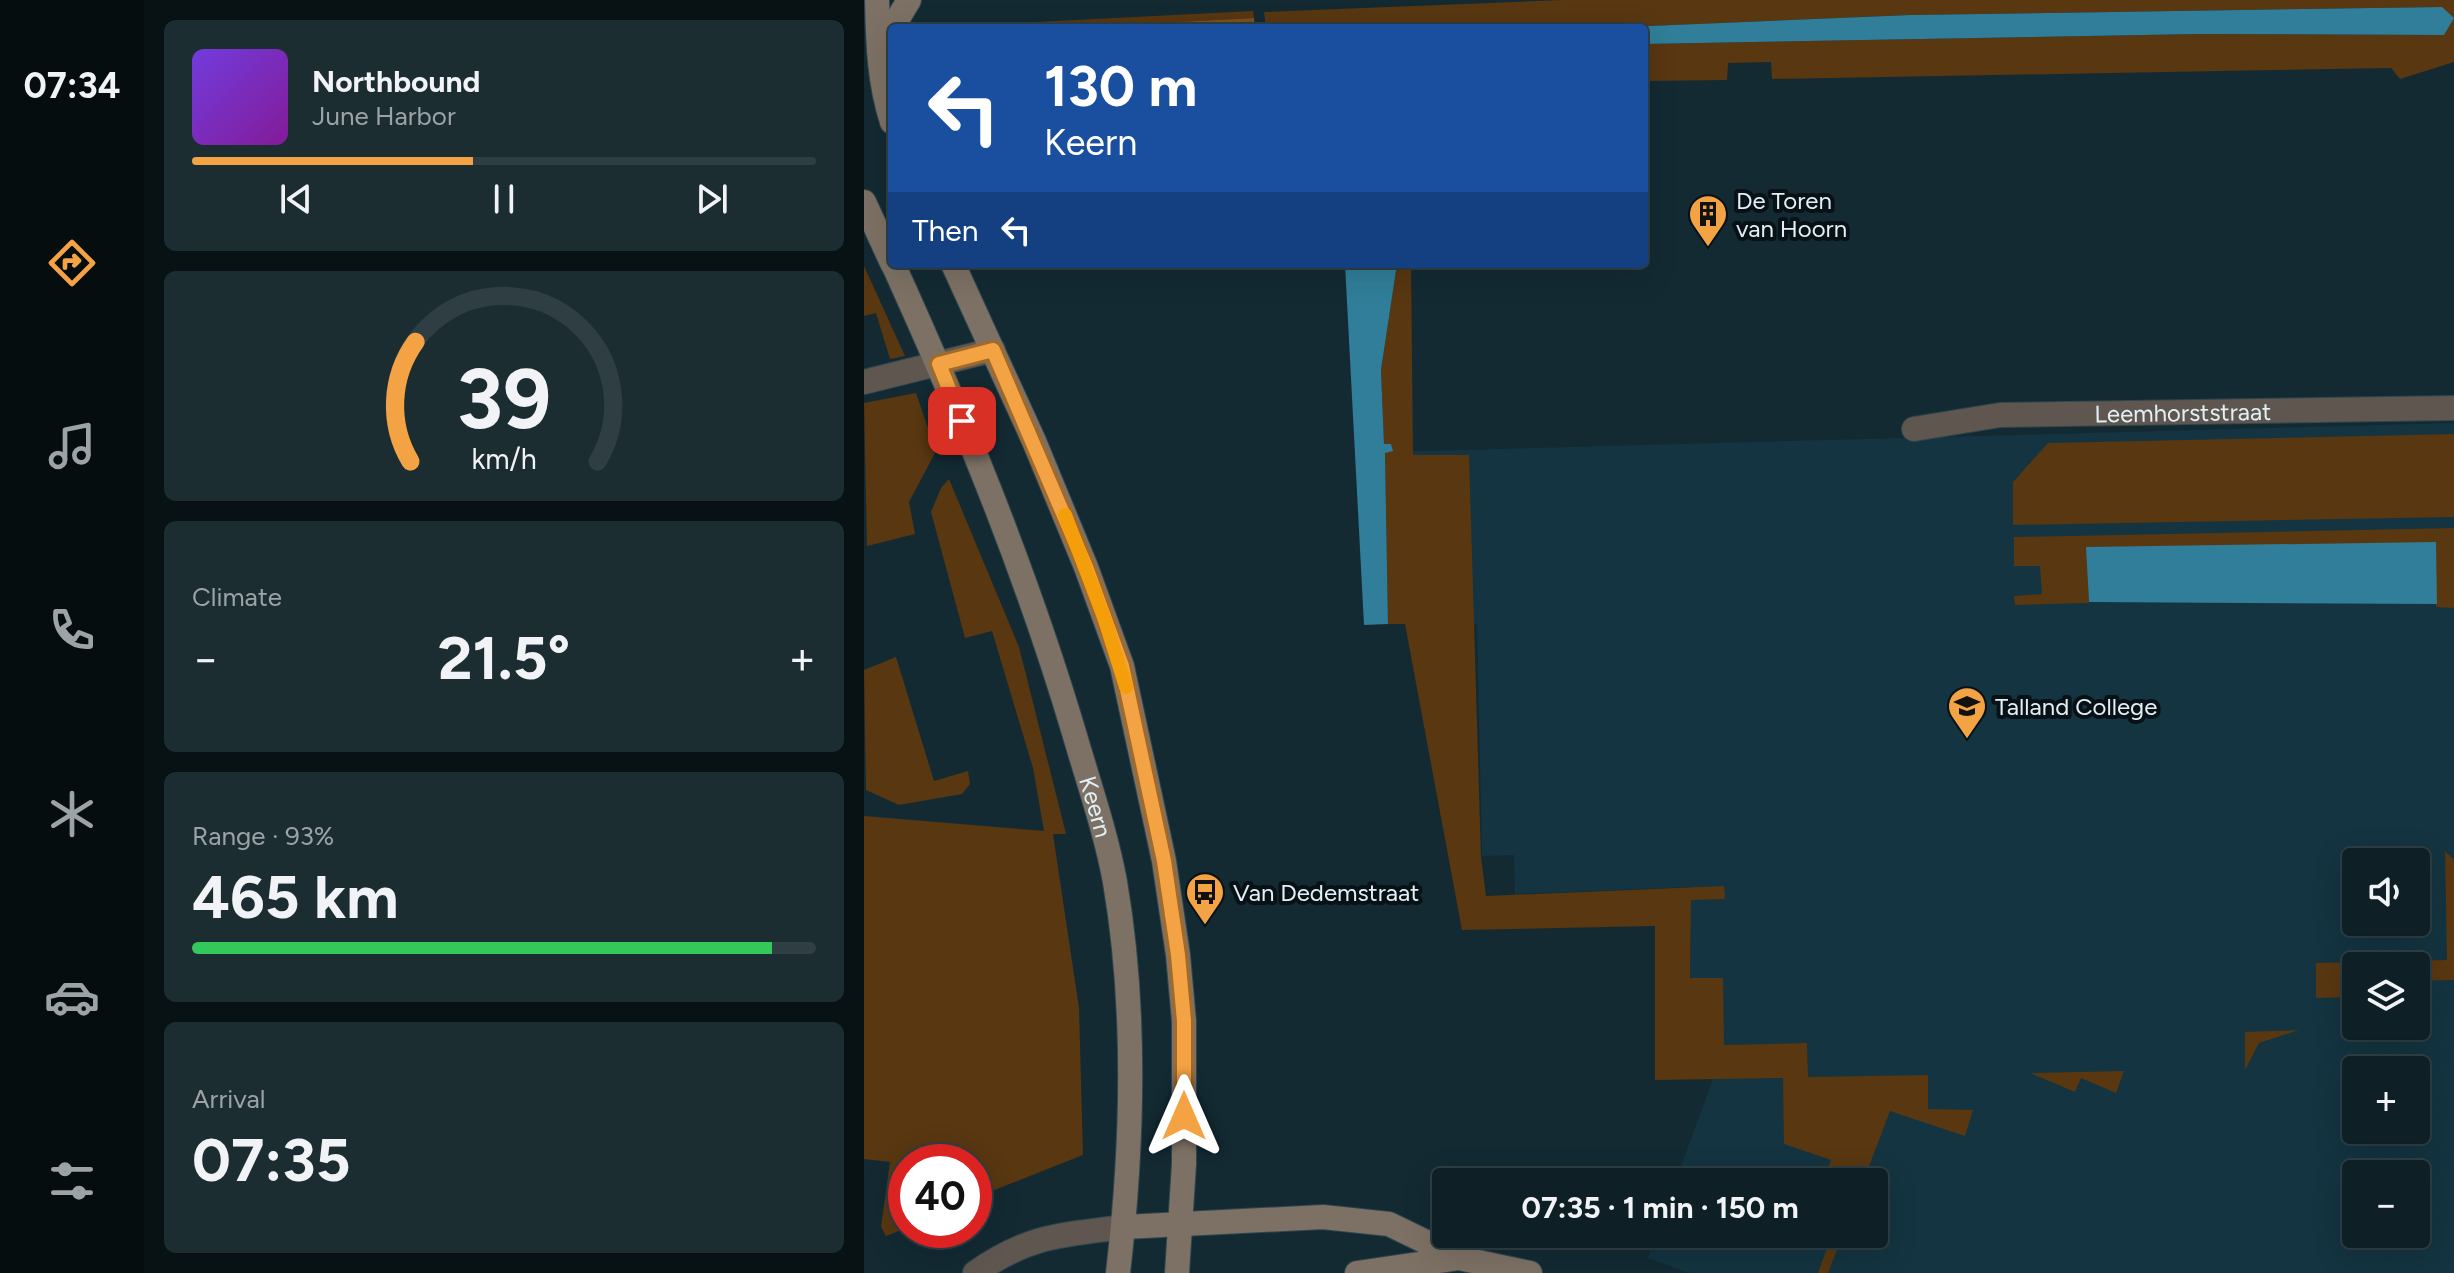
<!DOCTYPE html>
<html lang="en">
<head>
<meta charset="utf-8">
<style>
	:root { --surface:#0e2026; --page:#1c2d32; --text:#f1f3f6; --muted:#9ba3a7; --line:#2e3e43; --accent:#f4a344 }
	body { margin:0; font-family:Figtree,sans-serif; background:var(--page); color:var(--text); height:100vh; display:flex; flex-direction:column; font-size:30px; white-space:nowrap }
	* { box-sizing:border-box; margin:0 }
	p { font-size:26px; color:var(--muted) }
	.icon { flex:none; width:44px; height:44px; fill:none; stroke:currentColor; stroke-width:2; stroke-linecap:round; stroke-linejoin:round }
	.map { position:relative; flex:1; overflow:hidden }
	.drawer { display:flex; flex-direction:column; gap:20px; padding:20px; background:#081215; width:720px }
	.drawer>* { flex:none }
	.guide { position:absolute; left:24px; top:24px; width:760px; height:244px; border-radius:8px; box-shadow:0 8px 32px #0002,0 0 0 2px var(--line); background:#1a4fa0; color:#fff; overflow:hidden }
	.tools { position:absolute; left:1478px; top:848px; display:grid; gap:16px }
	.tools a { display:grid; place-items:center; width:88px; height:88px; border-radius:8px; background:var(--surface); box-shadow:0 8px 32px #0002,0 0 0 2px var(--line); font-size:40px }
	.speed { position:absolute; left:24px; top:1144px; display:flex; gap:16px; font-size:40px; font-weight:700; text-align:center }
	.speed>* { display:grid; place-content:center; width:104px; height:104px; border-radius:50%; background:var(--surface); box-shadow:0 8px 32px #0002,0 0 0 2px var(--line); line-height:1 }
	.speed .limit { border:12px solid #d22; background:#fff; color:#111 }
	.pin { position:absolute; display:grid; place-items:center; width:68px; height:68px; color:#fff; margin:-34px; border-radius:16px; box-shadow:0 4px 12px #0006 }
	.me { position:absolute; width:88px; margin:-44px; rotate:0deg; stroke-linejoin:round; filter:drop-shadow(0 0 6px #0008) }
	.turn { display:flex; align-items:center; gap:28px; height:168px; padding:0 24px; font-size:36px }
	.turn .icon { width:104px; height:104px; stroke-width:2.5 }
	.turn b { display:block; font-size:56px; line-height:68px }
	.then { display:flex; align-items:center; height:76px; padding:0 24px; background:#0003; gap:16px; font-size:30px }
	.big { font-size:60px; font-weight:700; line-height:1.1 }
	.drawer .tile { flex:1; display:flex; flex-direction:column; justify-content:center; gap:12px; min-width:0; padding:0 28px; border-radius:12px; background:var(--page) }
	.drawer .dial { align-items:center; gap:0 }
	.dial svg { height:208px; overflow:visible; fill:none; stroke:var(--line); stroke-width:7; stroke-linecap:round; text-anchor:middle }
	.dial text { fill:var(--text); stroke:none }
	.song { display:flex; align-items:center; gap:24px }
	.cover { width:96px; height:96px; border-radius:12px; background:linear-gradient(135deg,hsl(260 70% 55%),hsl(290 70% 35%)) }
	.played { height:8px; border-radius:4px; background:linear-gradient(90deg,var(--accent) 45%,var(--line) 45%) }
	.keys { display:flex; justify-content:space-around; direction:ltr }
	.heat { display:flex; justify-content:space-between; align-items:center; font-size:44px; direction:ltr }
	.charge { height:12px; border-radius:6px; background:linear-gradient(90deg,#34c759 93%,var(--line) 0) }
	.trip { position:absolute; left:568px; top:1168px; width:456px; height:80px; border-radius:8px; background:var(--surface); box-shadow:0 8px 32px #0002,0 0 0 2px var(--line); font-weight:700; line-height:80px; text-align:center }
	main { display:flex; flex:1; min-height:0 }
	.tab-bar { display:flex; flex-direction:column; width:144px; justify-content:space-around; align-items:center; background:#060d0f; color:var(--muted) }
	.tab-bar .icon { width:56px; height:56px }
	.tab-bar .active { color:var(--accent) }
	.tab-bar b { font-size:36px; color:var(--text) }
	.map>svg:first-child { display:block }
</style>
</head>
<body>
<main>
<nav class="tab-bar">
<b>07:34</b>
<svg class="icon active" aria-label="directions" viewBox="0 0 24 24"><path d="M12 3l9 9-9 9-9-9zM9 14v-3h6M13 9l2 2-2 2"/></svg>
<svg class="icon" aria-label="music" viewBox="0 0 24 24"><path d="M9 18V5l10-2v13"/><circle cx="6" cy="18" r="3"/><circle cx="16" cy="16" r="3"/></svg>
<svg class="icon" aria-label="phone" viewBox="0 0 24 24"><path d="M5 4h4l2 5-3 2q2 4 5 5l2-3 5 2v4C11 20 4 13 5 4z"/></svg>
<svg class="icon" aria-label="climate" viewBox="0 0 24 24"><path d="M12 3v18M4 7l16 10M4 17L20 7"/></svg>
<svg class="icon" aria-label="car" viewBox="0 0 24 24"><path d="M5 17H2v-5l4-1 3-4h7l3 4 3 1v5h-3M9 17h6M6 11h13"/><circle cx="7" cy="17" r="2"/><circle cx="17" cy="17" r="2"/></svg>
<svg class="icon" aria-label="filters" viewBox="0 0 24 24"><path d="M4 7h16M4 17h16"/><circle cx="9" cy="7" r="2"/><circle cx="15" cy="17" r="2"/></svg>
</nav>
<section class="drawer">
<div class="tile">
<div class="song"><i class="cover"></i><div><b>Northbound</b><p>June Harbor</p></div></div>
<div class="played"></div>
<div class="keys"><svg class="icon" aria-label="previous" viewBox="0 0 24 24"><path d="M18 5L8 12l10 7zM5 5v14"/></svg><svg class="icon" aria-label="pause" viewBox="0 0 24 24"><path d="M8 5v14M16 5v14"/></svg><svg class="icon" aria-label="next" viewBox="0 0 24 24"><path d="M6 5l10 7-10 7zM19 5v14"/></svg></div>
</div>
<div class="tile dial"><svg viewBox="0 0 100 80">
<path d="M14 69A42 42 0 1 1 86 69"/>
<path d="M14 69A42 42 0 0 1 16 23" stroke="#f4a344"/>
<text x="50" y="56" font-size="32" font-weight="700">39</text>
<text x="50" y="72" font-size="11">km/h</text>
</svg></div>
<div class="tile"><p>Climate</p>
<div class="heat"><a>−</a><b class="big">21.5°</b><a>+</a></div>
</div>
<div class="tile"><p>Range · 93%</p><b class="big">465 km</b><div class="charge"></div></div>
<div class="tile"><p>Arrival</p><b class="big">07:35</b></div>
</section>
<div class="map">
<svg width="1590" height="1273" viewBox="0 0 1590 1273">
	<rect width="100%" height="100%" fill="#132a33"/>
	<!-- built -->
	<path fill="#133440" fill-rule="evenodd" d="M1590,423V1273H825L784,1258L792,1234H1010V1182H811L849,1079L826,979L827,887L651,894L650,855L618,856L613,624H524L521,452ZM1492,862H1552V922H1492ZM1492,966H1552V1026H1492ZM1492,1070H1552V1130H1492ZM1492,1174H1552V1234H1492Z"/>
	<!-- green -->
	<g fill="#583711">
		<path d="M698,0H1590V62L1536,79L1527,68L908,79L907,62L864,63L863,80L780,81V44L1334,34L1580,35L1584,16L1578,7L1046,15L737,28H402L400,12Z"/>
		<path d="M389,11L390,18L277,24L275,28H131L130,24Z"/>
		<path d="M533,264H547L549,455H605L617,857L622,896L860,886L861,899L827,900L826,978H859L860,1045L943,1043L944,1077L1064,1075V1109L1109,1110L1101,1136L1026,1111L999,1182H987L963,1171L967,1160L920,1144L919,1078L791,1080V926L598,930L541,624H524L521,452L529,450L520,445L517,370Z"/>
		<path d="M0,266L41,356L26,359L12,313L0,316Z"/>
		<path d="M52,393L72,451L45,502L51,534L3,546L0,403Z"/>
		<path d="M1590,434V517L1149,525V482L1184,443Z"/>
		<path d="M85,479L155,647L202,834H189L215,1008L219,1155L110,1198V1162H42V1228L22,1236L17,1227L26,1162L0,1159V816L180,831L169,768L128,631L101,638L67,512L77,488Z"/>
		<path d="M1590,528V608L1572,607V543L1223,548L1225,603L1151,605L1150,596L1178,594L1176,566H1150V537Z"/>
		<path d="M32,657L70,781L104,771L106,784L98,794L35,805L2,790L0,670Z"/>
		<path d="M1581,851L1590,860V980L1552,981V966H1492V997L1452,998V963L1583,960Z"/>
		<path d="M1435,1030L1395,1043L1381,1070V1032Z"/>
		<path d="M1260,1071L1252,1093L1217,1078L1211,1092L1166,1073Z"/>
		<path d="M968,1234H979L964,1273H954Z"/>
	</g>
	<!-- forest -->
	<path fill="#7b501f" d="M390,18L391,28H275L276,24Z"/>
	<!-- water -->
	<g fill="#307e99">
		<path d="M1578,7L1590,18L1580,35L1334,34L780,44V28H737L1046,15Z"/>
		<path d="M481,264H533L517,370L520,444H527L529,451L521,453L524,624L500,625Z"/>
		<path d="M1572,542L1573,604L1225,602L1222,547Z"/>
	</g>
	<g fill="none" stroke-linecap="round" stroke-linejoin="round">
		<defs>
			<g id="street">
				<path d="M0,382L129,350"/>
				<path id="s1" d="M1050,429L1136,415L1590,408"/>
				<path d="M111,1273C165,1235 197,1235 260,1227"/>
			</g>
			<g id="secondary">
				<path d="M13,0C14,42 15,82 28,122"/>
				<path d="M15,50L45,0"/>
				<path d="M0,202L28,263"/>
				<path id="s2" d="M29,264C99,418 163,574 211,736C225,784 242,833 251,882C273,1011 269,1144 254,1273"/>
				<path d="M89,264L170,441L222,567L258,666L300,861L314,955L320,1021V1164L313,1273"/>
				<path d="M260,1227L459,1217L525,1224L595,1258L666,1273"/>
				<path d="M493,1273L595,1258"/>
			</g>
		</defs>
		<!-- street casing -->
		<use href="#street" stroke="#30464e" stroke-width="26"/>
		<!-- secondary casing -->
		<use href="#secondary" stroke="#30464e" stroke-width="26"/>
		<!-- street -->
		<use href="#street" stroke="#5e564f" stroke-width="24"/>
		<!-- secondary -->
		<use href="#secondary" stroke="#7d7165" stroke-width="24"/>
	</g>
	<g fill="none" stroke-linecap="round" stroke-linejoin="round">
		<defs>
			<path id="route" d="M98,421L75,364L129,350L222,567L258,666L300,861L314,955L320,1021V1116"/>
		</defs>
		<!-- route casing -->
		<use href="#route" stroke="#9f6a2c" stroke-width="20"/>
		<!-- route -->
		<use href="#route" stroke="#f4a344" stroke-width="14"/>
		<!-- slow -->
		<path stroke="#f59e0b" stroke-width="14" d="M201,515L240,617L262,687"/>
	</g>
	<!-- icons -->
	<defs>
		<symbol id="building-pin" viewBox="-11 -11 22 30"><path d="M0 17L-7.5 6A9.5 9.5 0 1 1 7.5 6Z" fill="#f4a344" stroke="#081115"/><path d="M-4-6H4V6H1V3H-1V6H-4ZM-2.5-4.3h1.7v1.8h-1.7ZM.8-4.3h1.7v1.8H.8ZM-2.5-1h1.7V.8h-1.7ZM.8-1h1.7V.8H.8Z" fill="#111"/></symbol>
		<symbol id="school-pin" viewBox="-11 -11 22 30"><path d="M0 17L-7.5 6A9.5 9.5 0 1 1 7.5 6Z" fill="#f4a344" stroke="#081115"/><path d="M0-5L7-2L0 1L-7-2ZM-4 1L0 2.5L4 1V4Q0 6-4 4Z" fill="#111"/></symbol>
		<symbol id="bus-pin" viewBox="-11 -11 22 30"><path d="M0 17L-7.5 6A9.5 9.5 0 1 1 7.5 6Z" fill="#f4a344" stroke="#081115"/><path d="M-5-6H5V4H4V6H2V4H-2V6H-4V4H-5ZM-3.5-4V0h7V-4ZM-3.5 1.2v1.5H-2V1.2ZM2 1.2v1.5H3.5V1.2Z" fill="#111"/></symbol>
	</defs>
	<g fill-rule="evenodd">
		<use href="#building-pin" x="822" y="192" width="44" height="60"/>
		<use href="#school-pin" x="1081" y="684" width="44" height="60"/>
		<use href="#bus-pin" x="319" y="870" width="44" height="60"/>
	</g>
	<g text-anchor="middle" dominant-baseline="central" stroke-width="8" stroke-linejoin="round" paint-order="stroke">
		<!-- poi labels -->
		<g font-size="24" fill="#e2f0f6" stroke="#081115" text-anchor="start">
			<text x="872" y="200">De Toren<tspan x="872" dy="28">van Hoorn</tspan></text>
			<text x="1131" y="706">Talland College</text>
			<text x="369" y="892">Van Dedemstraat</text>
		</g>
		<!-- street labels -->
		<g font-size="24" fill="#e2f0f6" stroke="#081115">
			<text stroke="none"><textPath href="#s1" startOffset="270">Leemhorststraat</textPath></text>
			<text stroke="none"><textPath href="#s2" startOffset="580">Keern</textPath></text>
		</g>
	</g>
</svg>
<div class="tools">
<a><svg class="icon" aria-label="sound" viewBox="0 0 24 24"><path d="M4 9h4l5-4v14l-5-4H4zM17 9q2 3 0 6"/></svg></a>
<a><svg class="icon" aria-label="layers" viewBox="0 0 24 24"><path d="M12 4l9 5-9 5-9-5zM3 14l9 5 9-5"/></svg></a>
<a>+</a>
<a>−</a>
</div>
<div class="speed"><div class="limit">40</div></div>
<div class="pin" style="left:98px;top:421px;background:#d93025"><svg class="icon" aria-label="arrive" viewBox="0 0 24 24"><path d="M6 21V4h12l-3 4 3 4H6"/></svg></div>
<svg class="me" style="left:320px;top:1116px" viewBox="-20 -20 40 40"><path d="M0-17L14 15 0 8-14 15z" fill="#f4a344" stroke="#fff" stroke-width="4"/></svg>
<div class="trip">07:35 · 1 min · 150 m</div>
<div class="guide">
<div class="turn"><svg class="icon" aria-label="left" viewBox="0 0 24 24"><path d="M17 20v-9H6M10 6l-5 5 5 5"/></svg><div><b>130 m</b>Keern</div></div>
<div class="then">Then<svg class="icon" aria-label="left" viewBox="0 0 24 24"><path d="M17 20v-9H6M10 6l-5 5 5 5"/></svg></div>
</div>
</div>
</main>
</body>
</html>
